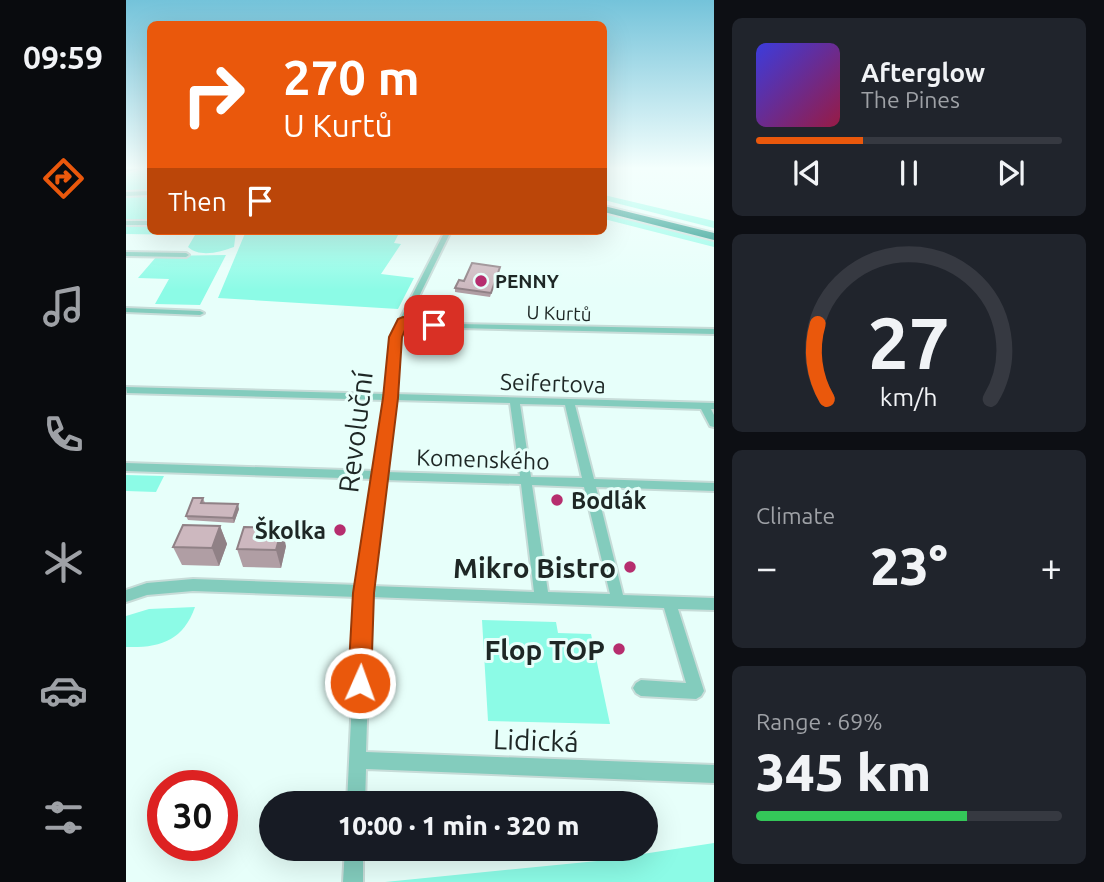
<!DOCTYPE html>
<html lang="en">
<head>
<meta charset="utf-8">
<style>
	:root { --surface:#171b24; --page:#20242c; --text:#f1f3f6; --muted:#9ea1a6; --line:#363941; --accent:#ea580c }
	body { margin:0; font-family:Ubuntu,sans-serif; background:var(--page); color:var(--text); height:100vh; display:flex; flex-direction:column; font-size:26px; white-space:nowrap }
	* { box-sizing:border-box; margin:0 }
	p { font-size:23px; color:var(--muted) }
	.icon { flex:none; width:38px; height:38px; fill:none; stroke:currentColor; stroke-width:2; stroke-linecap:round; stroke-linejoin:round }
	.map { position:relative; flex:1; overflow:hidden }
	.sheet { display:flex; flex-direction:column; gap:18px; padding:18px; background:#0d0f14; width:390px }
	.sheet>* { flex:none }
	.hud { position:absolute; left:21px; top:21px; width:460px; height:214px; border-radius:10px; box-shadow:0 7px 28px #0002; background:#ea580c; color:#fff; overflow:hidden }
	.speed { position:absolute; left:21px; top:770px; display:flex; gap:14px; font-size:35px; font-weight:700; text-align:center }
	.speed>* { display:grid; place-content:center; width:91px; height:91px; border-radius:50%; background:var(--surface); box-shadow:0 7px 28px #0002; line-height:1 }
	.speed .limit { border:10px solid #d22; background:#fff; color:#111 }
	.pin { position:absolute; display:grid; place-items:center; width:60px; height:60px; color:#fff; margin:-30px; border-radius:14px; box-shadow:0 4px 10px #0006 }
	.me { position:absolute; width:77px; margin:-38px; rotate:2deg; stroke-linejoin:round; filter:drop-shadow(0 0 5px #0008) }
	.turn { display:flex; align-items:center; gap:24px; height:147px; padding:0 21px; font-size:32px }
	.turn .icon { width:91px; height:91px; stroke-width:2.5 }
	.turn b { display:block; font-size:49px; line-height:60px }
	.then { display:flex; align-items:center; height:66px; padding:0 21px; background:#0003; gap:14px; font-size:26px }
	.big { font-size:52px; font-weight:800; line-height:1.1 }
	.sheet .card { flex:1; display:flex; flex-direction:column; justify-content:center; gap:10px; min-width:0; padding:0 24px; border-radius:10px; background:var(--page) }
	.sheet .dial { align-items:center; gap:0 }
	.dial svg { height:182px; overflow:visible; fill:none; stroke:var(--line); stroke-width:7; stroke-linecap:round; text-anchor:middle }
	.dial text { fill:var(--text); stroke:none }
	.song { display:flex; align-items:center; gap:21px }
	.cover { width:84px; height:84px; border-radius:10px; background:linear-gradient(135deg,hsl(240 70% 55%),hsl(340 70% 35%)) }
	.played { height:7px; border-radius:4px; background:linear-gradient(90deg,var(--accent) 35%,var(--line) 35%) }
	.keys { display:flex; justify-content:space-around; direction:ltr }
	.heat { display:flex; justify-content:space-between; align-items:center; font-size:38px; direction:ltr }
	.charge { height:10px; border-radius:5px; background:linear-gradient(90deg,#34c759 69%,var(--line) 0) }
	.trip { position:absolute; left:133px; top:791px; width:399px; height:70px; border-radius:35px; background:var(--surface); box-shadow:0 7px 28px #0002; font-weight:800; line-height:70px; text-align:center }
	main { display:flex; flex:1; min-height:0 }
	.tabs { display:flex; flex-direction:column; width:126px; justify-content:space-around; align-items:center; background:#090b0e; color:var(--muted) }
	.tabs .icon { width:49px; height:49px }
	.tabs .on { color:var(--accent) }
	.tabs b { font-size:32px; color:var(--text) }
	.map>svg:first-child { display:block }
</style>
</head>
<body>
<main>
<nav class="tabs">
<b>09:59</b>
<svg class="icon on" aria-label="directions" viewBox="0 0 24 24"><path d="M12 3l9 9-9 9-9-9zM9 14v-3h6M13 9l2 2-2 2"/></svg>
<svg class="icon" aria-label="music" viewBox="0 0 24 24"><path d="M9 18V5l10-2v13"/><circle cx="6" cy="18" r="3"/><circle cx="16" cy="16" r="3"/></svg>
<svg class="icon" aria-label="phone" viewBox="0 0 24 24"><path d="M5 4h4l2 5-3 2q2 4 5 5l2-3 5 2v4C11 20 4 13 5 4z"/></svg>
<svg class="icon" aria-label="climate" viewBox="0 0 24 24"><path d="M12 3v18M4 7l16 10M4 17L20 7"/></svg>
<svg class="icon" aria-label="car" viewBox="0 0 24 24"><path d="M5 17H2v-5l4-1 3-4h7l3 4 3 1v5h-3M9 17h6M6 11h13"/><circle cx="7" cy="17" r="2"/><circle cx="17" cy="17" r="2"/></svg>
<svg class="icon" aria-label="filters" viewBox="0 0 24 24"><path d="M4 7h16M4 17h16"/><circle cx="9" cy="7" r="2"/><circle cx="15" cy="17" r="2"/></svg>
</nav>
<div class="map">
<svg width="588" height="882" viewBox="0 0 588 882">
	<rect width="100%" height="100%" fill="#e7fffa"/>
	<!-- green -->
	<g fill="#8cfbe6">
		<path d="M24,167V192L0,193V171Z"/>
		<path d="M24,194V222H0V195Z"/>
		<path d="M478,195L588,221V228L478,200Z"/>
		<path d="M478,212L588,240V247L478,219Z"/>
		<path d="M0,225H24V231H110L108,247C94,252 74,258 62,247L69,235L0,234Z"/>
		<path d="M120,231H274L268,243L275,244L255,274L288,278L272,309L92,298Z"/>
		<path d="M100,255L74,305L29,304L43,279L12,278L31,256Z"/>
		<path d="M0,475L38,476L30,492L0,491Z"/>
		<path d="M69,607C57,641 34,648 0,647V616L23,609Z"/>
		<path d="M356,620L430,622L432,633L465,634L484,724L362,721Z"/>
		<path d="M588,843V882H259L471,861Z"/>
	</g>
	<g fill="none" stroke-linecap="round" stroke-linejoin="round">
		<defs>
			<g id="street">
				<path d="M24,191V195L0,196V192Z"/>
				<rect x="0" y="221" width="24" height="4"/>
				<path d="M319,231H325L282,319L332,324L588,329V334L332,328L280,324L273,337L269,394L588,403V409H585L588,415V427L584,426L575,409L449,405L468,479L588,483V491L470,487L497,595L588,598V610L552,609L578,691L575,696L570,699L515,696L510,693L507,688L510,683L515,680L560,683L538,608L245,597L240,752L588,765V783L240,769L239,803H221L231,597L67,591L21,595L0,602V590L21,583L67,579L232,585L248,479L0,471V463L249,471L259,400L1,393L0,387L260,394L265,337ZM269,400L384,403L394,476L260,472ZM394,404L439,405L456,478L405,477ZM259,480L395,484L408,592L246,586ZM406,485L458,487L484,594L422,592Z"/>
				<path d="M0,252L60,253L63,255L60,257L0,256Z"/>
				<path d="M0,308L74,311L78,313L74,315L0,312Z"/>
				<path d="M219,849H237V882H217Z"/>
			</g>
			<path id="secondary" d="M22,167L0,172V168Z"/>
			<path id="highway" d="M478,206L588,233V240L478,212Z"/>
		</defs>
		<!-- street casing -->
		<use href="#street" stroke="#c7dcd8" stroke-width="4"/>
		<!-- secondary casing -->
		<use href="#secondary" stroke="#c7dcd8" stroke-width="3"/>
		<!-- highway casing -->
		<use href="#highway" stroke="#c7dcd8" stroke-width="4"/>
		<!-- street -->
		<use href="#street" fill="#83ccbd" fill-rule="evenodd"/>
		<!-- secondary -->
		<use href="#secondary" fill="#2eb4a0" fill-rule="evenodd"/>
		<!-- highway -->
		<use href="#highway" fill="#008878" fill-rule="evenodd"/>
	</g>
	<!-- wall -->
	<g fill="#b09ea4">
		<path d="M374,267L364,297L329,292V288L338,281Z"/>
		<path d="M77,498L79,503L113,509L108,523L62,520L60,516Z"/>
		<path d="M94,526L101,544L93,566L56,565L47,547Z"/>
		<path d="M160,546L155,568L117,567L111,549Z"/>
	</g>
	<!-- shaded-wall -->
	<g fill="#908186">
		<path d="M112,504L113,509L108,523L107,518Z"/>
		<path d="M94,526L101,544L93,566L86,548Z"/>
		<path d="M156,528L160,546L155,568L150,550Z"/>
	</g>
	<!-- building -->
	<g fill="#cdb8bf" stroke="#908186" stroke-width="2">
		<path d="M346,263L374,267L365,293L329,288L333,280L338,281Z"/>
		<path d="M67,498H77L75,503L112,504L107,518L60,516Z"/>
		<path d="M57,525L94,526L86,548L47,547Z"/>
		<path d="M118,527L156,528L150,550L111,549Z"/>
	</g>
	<!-- sky -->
	<linearGradient id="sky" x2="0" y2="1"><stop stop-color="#74c3da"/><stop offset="0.58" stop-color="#f4fffd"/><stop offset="1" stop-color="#f4fffd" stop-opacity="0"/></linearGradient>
	<rect width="588" height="290" fill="url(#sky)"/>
	<!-- route -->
	<path fill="#ea580c" stroke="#983908" stroke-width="2" d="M277,317L308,321L314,325L308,328L281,325L276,337L272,398L248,593L245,683L242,691L234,694L225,691L222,683L227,593L257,398L263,337L272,319Z"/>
	<!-- markers -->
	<g fill="#b62e6e" stroke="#e7fffa" stroke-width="2.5">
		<circle cx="355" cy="281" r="7"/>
		<circle cx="431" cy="500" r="7"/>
		<circle cx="214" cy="530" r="7"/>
		<circle cx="504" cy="567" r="7"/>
		<circle cx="493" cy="649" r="7"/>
	</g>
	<g text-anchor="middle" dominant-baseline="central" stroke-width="6" stroke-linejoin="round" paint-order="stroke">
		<!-- far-poi labels -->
		<g font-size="19" font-weight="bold" fill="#1e2725" stroke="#e7fffa" text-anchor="start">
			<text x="369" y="281">PENNY</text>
		</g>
		<!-- far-street labels -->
		<g font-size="19" fill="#1e2725" stroke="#e7fffa">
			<text transform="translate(433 313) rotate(2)">U Kurtů</text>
		</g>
		<!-- street labels -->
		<g font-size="23" fill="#1e2725" stroke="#e7fffa">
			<text transform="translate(427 383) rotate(2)">Seifertova</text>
			<text transform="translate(357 459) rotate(2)">Komenského</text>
		</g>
		<!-- poi labels -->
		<g font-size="23" font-weight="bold" fill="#1e2725" stroke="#e7fffa" text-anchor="start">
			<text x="445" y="500">Bodlák</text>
			<text x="200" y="530" text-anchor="end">Školka</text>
		</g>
		<!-- near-street labels -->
		<g font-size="28" fill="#1e2725" stroke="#e7fffa">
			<text transform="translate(229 432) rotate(-83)">Revoluční</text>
			<text transform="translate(410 740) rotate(2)">Lidická</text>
		</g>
		<!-- near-poi labels -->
		<g font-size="28" font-weight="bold" fill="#1e2725" stroke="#e7fffa" text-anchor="end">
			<text x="490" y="567">Mikro Bistro</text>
			<text x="479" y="649">Flop TOP</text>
		</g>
	</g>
</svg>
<div class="speed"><div class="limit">30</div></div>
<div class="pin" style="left:308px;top:325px;background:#d93025"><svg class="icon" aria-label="arrive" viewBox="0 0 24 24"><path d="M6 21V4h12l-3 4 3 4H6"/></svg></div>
<svg class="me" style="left:234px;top:683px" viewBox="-20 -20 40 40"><circle r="17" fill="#ea580c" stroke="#fff" stroke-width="3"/><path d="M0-11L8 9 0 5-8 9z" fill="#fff"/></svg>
<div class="trip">10:00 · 1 min · 320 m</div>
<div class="hud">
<div class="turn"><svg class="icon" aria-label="right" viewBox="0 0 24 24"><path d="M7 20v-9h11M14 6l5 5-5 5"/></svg><div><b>270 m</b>U Kurtů</div></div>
<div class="then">Then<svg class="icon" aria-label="arrive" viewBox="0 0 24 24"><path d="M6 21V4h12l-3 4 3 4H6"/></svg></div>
</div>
</div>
<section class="sheet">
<div class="card">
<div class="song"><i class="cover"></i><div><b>Afterglow</b><p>The Pines</p></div></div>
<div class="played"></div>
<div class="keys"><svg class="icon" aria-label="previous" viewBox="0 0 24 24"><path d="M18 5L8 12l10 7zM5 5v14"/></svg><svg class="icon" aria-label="pause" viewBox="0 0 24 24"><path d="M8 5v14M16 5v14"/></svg><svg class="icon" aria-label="next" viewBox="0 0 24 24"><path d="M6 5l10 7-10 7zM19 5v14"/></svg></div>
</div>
<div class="card dial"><svg viewBox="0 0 100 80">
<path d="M14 69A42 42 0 1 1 86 69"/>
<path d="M14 69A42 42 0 0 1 10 36" stroke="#ea580c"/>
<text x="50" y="56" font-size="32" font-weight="700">27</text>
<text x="50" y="72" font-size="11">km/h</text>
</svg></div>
<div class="card"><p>Climate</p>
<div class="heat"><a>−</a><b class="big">23°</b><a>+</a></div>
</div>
<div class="card"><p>Range · 69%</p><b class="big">345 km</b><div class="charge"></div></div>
</section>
</main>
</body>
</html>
